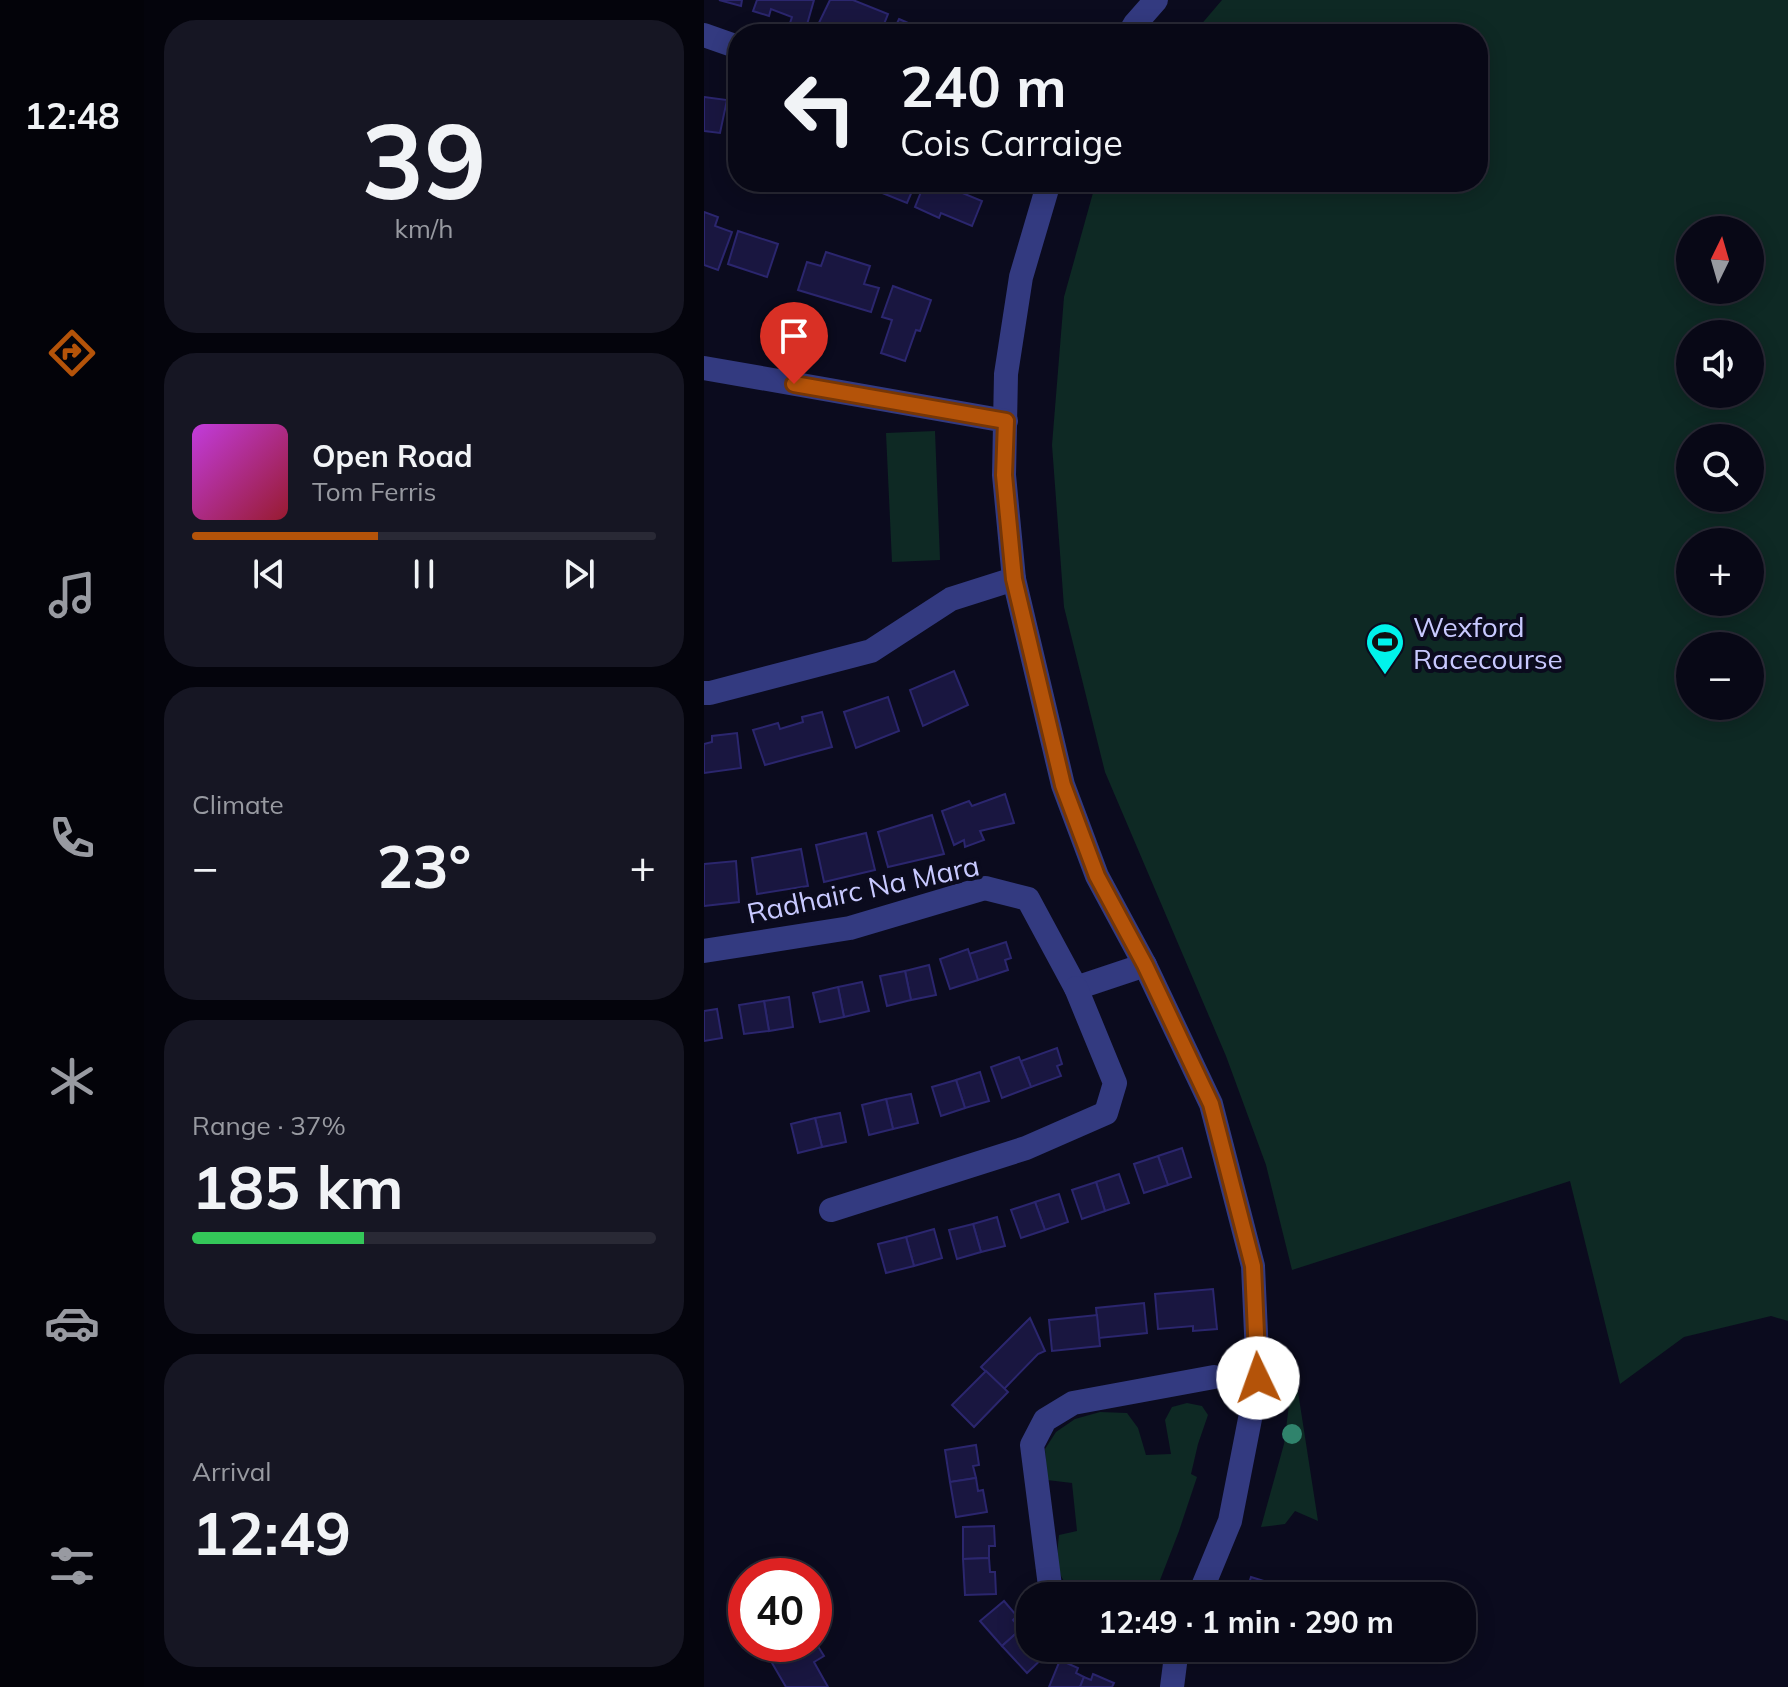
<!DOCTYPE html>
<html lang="en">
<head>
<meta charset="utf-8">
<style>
	:root { --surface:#080816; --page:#161623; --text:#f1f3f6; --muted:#989aa1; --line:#292935; --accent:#b45309 }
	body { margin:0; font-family:Mulish,sans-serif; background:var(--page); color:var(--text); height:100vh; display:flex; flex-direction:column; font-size:30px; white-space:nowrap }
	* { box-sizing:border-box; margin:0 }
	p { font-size:26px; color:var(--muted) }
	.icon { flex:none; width:44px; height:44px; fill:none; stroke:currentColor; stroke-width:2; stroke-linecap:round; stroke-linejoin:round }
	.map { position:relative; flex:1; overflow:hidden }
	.sheet { display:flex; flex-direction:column; gap:20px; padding:20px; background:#04040c; width:560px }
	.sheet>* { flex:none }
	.guide { position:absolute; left:24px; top:24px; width:760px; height:168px; border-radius:32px; box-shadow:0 4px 20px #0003,0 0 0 2px var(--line); background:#080816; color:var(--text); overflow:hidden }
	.needle { width:52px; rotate:5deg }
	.tools { position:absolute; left:972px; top:216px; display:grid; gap:16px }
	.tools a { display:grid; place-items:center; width:88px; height:88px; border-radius:50%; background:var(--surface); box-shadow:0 4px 20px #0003,0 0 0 2px var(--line); font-size:40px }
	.speed { position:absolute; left:24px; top:1558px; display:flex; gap:16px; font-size:40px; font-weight:700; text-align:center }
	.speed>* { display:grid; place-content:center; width:104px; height:104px; border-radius:50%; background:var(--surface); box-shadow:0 4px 20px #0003,0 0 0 2px var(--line); line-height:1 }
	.speed .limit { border:12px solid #d22; background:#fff; color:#111 }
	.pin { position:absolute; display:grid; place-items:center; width:68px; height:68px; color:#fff; margin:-82px -34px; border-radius:50% 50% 50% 0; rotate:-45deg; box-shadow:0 0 8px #0007 }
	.pin .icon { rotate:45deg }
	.me { position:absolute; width:88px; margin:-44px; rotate:357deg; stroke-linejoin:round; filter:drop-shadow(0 0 6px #0008) }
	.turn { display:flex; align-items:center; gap:28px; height:168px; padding:0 40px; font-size:36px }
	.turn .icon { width:104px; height:104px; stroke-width:2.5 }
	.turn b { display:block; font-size:56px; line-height:68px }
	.big { font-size:60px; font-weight:700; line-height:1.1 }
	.sheet .card { flex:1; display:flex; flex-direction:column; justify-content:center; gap:12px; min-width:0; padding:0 28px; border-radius:32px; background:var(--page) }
	.sheet .dial { align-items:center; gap:0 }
	.dial b { font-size:104px; line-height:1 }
	.song { display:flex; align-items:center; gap:24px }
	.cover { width:96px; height:96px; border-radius:12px; background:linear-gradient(135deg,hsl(290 70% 55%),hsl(350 70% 35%)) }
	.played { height:8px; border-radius:4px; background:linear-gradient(90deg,var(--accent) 40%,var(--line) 40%) }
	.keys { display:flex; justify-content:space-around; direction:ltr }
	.heat { display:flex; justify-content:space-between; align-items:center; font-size:44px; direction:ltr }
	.charge { height:12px; border-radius:6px; background:linear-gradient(90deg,#34c759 37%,var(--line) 0) }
	.trip { position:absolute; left:312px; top:1582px; width:460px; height:80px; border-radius:32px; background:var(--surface); box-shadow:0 4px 20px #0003,0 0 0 2px var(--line); font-weight:700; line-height:80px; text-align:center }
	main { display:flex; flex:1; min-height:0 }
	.tab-bar { display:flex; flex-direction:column; width:144px; justify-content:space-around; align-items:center; background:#030309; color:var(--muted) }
	.tab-bar .icon { width:56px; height:56px }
	.tab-bar .selected { color:var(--accent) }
	.tab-bar b { font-size:36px; color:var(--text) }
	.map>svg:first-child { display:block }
</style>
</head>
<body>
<main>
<nav class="tab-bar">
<b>12:48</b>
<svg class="icon selected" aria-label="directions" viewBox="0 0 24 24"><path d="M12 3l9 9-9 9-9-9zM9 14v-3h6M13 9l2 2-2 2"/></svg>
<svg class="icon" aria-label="music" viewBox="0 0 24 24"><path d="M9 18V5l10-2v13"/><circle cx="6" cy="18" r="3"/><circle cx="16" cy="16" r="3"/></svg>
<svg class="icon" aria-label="phone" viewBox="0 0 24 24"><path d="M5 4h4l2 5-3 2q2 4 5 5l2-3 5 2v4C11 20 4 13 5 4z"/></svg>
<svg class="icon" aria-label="climate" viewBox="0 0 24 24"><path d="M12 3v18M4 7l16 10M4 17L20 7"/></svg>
<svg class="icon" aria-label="car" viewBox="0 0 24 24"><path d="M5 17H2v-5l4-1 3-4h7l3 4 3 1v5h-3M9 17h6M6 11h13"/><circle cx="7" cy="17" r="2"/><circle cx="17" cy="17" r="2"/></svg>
<svg class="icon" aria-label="filters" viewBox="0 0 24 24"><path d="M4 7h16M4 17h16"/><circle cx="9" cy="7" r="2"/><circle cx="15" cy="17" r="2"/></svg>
</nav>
<section class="sheet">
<div class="card dial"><b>39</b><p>km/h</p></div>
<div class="card">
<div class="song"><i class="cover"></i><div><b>Open Road</b><p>Tom Ferris</p></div></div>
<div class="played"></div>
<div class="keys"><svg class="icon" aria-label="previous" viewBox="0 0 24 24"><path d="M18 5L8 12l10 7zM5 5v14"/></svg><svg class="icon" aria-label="pause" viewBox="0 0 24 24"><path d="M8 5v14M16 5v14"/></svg><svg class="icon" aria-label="next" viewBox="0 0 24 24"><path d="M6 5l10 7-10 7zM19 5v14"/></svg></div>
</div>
<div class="card"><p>Climate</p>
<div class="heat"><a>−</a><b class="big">23°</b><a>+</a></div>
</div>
<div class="card"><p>Range · 37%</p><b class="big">185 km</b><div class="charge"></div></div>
<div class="card"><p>Arrival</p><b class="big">12:49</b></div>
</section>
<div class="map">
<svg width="1084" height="1687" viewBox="0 0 1084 1687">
	<rect width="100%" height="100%" fill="#0b0b1e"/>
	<!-- green -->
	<g fill="#0e2924" fill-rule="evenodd">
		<path d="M518,0H1084V1321L1067,1316L980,1337L916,1384L866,1181L588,1270L562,1165L522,1056L401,772L360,607L348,445L360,297L392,182H774V34H489ZM986,230H1046V290H986ZM986,334H1046V394H986ZM986,438H1046V498H986ZM986,542H1046V602H986ZM986,646H1046V706H986Z"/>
		<path d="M231,431L236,560L188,562L182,433Z"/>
		<path d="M590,1366L614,1521L591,1511L581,1524L557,1527L580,1444Z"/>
		<path d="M483,1403L498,1406L504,1415L494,1444L487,1474L493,1477L475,1531L451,1593L447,1596H372C351,1576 352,1562 355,1535L373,1531L368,1483L343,1480L341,1449L352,1432L371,1419L396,1412L423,1413L434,1428L442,1455L467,1454L461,1420L468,1407Z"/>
	</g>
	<!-- building -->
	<g fill="#191640" stroke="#2b266e" stroke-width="2">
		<path d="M15,0H38L37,6Z"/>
		<path d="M53,0H110L102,28L86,23L88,17L67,9L65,16L49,11Z"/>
		<path d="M126,0H149L184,14L176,34H139L133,31L132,34H118L111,31Z"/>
		<path d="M195,19L229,34H188Z"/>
		<path d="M0,97L23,100L16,133L0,131Z"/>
		<path d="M151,182H212L203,203Z"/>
		<path d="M221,182H244L253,186L251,190L278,201L268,226L237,213L235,218L211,207Z"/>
		<path d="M0,212L14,217L11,226L28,232L14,270L0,265Z"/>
		<path d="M34,231L74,244L63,277L24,264Z"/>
		<path d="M122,252L166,266L160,284L175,288L167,312L94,290L103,262L117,266Z"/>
		<path d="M189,286L227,300L216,331L212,330L201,361L177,353L188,320L178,317Z"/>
		<path d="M250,671L264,705L219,726L206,690Z"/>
		<path d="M184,697L195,731L152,748L140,712Z"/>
		<path d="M118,712L128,747L61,765L49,730L74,723L76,729L99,722L98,717Z"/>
		<path d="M33,733L37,768L0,773V744L8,742V736Z"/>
		<path d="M301,794L310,823L276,831L280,840L261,847L260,840L250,845L238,811L265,801L268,806Z"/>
		<path d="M228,815L240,854L184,867L174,832Z"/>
		<path d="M162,833L171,870L120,882L112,845Z"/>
		<path d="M97,849L104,886L53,894L48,858Z"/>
		<path d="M32,861L35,902L0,906V864Z"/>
		<path d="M302,942L307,958L301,960L304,970L274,980L265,954Z"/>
		<path d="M264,949L274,980L246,989L236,959Z"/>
		<path d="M225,965L232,995L207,1000L201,971Z"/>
		<path d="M201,971L207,1000L183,1006L176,976Z"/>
		<path d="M158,982L165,1011L140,1017L134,987Z"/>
		<path d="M134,987L140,1017L116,1022L109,993Z"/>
		<path d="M85,997L89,1027L65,1031L60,1001Z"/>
		<path d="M60,1001L65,1031L40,1034L35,1005Z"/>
		<path d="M13,1009L18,1038L0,1041V1011Z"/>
		<path d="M353,1048L358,1064L353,1066L357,1076L327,1087L317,1061Z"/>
		<path d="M315,1057L327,1087L298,1098L287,1067Z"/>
		<path d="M276,1072L285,1101L261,1108L252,1080Z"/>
		<path d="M252,1080L261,1108L237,1116L228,1087Z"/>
		<path d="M207,1094L214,1123L189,1129L182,1099Z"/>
		<path d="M182,1099L189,1129L165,1135L158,1105Z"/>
		<path d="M136,1113L142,1142L118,1147L111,1118Z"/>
		<path d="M111,1118L118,1147L94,1153L87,1124Z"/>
		<path d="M478,1148L487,1177L464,1185L454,1156Z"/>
		<path d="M454,1156L464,1185L440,1193L430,1164Z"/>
		<path d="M415,1174L425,1203L401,1211L392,1182Z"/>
		<path d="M392,1182L401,1211L378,1219L368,1190Z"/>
		<path d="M355,1194L364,1222L341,1230L331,1202Z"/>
		<path d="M331,1202L341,1230L317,1238L307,1210Z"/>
		<path d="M293,1217L301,1246L277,1252L269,1224Z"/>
		<path d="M269,1224L277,1252L253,1259L245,1230Z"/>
		<path d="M230,1229L238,1258L210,1266L202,1237Z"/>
		<path d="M202,1237L210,1266L182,1273L174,1244Z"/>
		<path d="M509,1289L513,1329L489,1331V1326L454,1329L451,1294Z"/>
		<path d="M440,1303L443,1333L395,1338L392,1308Z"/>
		<path d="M393,1315L396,1346L348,1351L345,1320Z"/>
		<path d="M326,1318L341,1351L334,1354L300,1389L277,1367Z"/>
		<path d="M282,1371L304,1392L270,1427L248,1405Z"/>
		<path d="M272,1445L275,1465L269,1466L272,1478L246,1482L241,1450Z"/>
		<path d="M272,1478L274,1491L279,1490L283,1512L252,1517L246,1482Z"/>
		<path d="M290,1526L291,1546H285V1558L259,1559V1527Z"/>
		<path d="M285,1558L286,1572H291L292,1594L261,1595L259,1559Z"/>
		<path d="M547,1577L576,1586L575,1591L589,1596H541Z"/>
		<path d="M300,1601L313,1616L309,1620L317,1629L298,1646L276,1621Z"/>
		<path d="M317,1629L326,1638V1648H343L346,1651L323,1673L298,1646Z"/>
		<path d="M110,1640L120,1656L110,1662L124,1687H82L57,1644H110Z"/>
		<path d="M356,1660L374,1668L372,1673L380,1677L376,1687H345Z"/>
		<path d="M389,1674L410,1683L408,1687H376L380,1677L387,1680Z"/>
	</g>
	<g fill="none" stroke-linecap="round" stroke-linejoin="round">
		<!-- minor -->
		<g stroke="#333a80" stroke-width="24">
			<path d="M425,34L431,24L452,0"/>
			<path d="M0,35L34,47"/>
			<path d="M345,182L317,277L302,374L300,475L310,579L359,785L393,876L441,965L507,1104L549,1266L554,1378L526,1521L495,1596"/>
			<path d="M0,368L302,421"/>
			<path d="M0,693H6L167,651L247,599L310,579"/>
			<path d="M0,951L146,928L281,888L324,899L372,988L441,965"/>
			<path d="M127,1210L322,1148L402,1113L411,1083L372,988"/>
			<path d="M353,1596L346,1586L328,1445L341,1420L369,1403L510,1377"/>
			<path d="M468,1687L473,1648"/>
		</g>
	</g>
	<!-- trees -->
	<circle fill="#30836c" cx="588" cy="1434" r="10"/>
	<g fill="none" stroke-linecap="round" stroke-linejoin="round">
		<defs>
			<path id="route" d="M90,384L302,421L300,475L310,579L359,785L393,876L441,965L507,1104L549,1266L554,1378"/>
		</defs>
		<!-- route casing -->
		<use href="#route" stroke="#753606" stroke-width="20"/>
		<!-- route -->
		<use href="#route" stroke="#b45309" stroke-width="14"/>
	</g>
	<!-- icons -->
	<defs>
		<symbol id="stadium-pin" viewBox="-11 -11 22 30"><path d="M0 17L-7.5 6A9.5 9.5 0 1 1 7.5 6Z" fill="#00f3eb" stroke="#0b0b1e"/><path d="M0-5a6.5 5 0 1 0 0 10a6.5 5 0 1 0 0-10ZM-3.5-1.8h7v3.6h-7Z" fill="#111"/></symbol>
	</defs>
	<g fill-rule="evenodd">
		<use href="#stadium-pin" x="659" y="620" width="44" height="60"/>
	</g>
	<g text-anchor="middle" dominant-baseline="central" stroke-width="8" stroke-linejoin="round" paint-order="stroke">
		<!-- poi labels -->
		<g font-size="28" fill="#c8c9ff" stroke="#0b0b1e" text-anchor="start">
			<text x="709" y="626">Wexford<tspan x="709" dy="32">Racecourse</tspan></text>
		</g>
		<!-- street labels -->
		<g font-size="28" fill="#c8c9ff" stroke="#0b0b1e">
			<text transform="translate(159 889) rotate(-12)">Radhairc Na Mara</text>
		</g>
	</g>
</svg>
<div class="tools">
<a><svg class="needle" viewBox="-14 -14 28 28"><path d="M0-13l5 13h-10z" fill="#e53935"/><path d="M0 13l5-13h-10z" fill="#989aa1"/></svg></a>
<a><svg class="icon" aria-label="sound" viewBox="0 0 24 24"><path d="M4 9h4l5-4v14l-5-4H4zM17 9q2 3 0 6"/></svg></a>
<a><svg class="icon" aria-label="search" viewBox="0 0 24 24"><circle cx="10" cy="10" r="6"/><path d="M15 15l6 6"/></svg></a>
<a>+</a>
<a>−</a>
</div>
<div class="speed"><div class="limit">40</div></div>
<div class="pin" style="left:90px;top:384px;background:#d93025"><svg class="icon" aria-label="arrive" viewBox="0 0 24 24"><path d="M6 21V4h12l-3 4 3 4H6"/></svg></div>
<svg class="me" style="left:554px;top:1378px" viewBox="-20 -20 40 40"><circle r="19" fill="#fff"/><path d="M0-13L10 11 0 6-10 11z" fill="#b45309"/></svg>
<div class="trip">12:49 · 1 min · 290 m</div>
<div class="guide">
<div class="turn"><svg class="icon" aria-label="left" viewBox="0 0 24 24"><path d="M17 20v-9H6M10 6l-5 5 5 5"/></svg><div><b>240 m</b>Cois Carraige</div></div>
</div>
</div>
</main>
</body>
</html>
